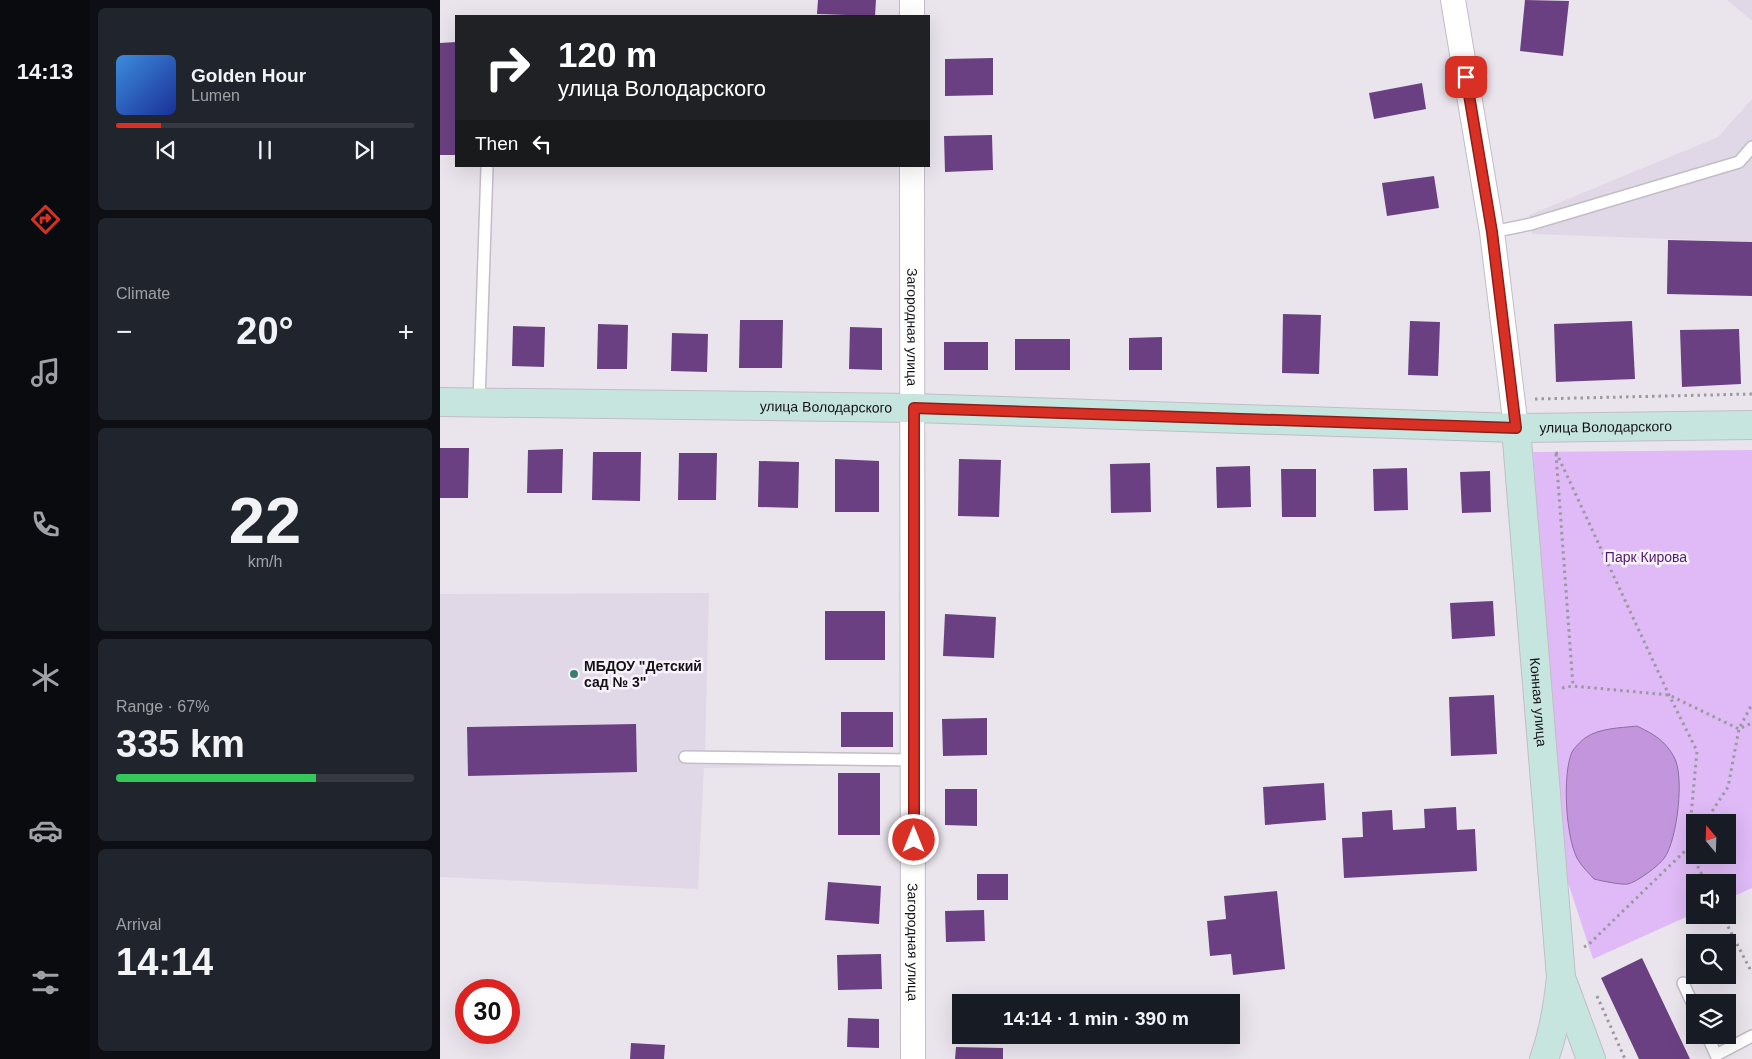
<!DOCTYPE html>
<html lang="en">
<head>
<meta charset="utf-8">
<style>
	:root { --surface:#171b24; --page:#20242c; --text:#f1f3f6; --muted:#9ea1a6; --line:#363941; --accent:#d93025 }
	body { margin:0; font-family:Arial,sans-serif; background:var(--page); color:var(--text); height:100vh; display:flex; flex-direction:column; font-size:19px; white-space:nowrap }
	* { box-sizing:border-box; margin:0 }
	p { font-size:16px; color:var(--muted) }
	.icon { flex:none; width:28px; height:28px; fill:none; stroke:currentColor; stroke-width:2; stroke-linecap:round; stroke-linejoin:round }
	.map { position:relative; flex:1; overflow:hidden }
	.sheet { display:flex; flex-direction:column; gap:8px; padding:8px; background:#0d0f14; width:350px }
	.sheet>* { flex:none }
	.hud { position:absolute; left:15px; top:15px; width:475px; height:152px; border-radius:0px; box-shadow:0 5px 20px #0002; background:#202124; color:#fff; overflow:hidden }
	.needle { width:32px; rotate:341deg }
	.tools { position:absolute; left:1246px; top:814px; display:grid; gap:10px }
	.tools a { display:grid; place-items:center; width:50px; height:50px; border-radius:0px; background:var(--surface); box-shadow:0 5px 20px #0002; font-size:25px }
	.speed { position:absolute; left:15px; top:979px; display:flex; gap:10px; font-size:25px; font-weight:700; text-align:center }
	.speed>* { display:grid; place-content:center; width:65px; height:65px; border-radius:50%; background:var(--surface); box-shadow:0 5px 20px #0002; line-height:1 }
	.speed .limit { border:8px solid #d22; background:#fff; color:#111 }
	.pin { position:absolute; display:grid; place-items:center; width:42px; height:42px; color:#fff; margin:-21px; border-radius:10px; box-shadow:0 2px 8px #0006 }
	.me { position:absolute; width:55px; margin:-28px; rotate:0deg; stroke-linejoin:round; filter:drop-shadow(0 0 4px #0008) }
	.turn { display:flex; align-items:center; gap:18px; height:105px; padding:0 20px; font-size:22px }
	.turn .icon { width:65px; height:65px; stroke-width:2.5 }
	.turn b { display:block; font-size:35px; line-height:42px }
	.then { display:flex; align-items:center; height:48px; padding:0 20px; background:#0003; gap:10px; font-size:19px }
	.big { font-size:38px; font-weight:600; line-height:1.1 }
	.sheet .widget { flex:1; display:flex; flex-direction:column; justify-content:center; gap:8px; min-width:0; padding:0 18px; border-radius:8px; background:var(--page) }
	.sheet .dial { align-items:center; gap:0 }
	.dial b { font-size:65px; line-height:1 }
	.song { display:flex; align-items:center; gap:15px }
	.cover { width:60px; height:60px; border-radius:8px; background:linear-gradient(135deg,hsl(210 70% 55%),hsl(230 70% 35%)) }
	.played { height:5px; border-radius:2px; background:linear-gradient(90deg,var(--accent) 15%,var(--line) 15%) }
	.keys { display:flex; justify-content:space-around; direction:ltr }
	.heat { display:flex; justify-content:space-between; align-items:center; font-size:28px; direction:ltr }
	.charge { height:8px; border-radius:4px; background:linear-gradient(90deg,#34c759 67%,var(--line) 0) }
	.trip { position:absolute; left:512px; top:994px; width:288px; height:50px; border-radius:0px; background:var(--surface); box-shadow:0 5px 20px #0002; font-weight:600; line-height:50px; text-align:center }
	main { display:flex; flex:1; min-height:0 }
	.menu { display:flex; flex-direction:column; width:90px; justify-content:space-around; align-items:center; background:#090b0e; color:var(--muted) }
	.menu .icon { width:35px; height:35px }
	.menu .selected { color:var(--accent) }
	.menu b { font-size:22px; color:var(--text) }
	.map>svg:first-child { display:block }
</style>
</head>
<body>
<main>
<nav class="menu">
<b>14:13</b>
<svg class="icon selected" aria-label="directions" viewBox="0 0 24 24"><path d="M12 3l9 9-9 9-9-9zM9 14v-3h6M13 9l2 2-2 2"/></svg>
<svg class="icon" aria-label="music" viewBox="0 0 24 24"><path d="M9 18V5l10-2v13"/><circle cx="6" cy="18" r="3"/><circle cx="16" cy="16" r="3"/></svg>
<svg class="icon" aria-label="phone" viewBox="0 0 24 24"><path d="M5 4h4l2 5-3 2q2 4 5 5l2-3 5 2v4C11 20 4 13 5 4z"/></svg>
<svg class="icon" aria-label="climate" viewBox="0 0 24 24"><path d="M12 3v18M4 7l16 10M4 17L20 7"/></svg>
<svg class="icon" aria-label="car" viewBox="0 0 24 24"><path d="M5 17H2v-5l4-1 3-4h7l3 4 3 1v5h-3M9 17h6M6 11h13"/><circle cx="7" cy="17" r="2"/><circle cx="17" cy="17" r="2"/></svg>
<svg class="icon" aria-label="filters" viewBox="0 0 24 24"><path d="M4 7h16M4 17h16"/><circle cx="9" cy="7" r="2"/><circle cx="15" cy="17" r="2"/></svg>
</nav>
<section class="sheet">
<div class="widget">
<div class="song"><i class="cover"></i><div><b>Golden Hour</b><p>Lumen</p></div></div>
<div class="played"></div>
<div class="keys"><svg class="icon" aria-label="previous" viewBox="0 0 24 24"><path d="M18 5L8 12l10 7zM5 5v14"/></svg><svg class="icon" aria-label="pause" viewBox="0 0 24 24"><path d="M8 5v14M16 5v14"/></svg><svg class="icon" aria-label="next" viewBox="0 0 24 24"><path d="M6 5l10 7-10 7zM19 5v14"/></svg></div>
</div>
<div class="widget"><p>Climate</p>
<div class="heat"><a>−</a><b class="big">20°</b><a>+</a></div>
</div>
<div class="widget dial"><b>22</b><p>km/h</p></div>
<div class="widget"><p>Range · 67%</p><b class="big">335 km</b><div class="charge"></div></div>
<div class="widget"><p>Arrival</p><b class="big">14:14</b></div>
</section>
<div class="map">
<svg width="1312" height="1059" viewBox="0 0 1312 1059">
	<rect width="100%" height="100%" fill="#eae5ed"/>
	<!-- built -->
	<g fill="#e1d8e7">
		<path d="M1287,0H1312V21Z"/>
		<path d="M1312,99V242L1092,234L1089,215L1278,137Z"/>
		<path d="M269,593L265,755L457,754V765L264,768L258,889L0,877V594Z"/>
	</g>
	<!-- green -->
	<path fill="#dfbaf6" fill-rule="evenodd" d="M1312,450V888L1288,899V882H1255V913L1153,959L1121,861L1093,452ZM1255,822H1288V855H1255Z"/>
	<!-- water -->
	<path fill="#c395dd" stroke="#8e6ea1" d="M1197,726C1213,734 1225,740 1234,757C1245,776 1237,839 1225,857C1220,865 1197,882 1188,884C1181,885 1162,881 1154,879C1149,873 1141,866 1137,858C1126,837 1122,775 1132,752C1134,748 1141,741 1145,738C1159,728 1180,728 1197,726Z"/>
	<!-- building -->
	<g fill="#6b4082">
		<path d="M378,0H436L435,16L377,14Z"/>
		<path d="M1085,0L1129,1L1123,56L1080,51Z"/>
		<path d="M16,42V155H0V43Z"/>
		<path d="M553,58V95L505,96V59Z"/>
		<path d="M982,83L986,109L934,119L929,93Z"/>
		<path d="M552,135L553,170L505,172L504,136Z"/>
		<path d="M994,176L999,208L947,216L942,183Z"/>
		<path d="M1228,240L1312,242V296L1227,294Z"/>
		<path d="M843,314L881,315L879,374L842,373Z"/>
		<path d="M300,320H343L342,368H299Z"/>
		<path d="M970,321L1000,322L998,376L968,375Z"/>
		<path d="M1192,321L1195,379L1116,382L1114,324Z"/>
		<path d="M158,324L188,325L187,369H157Z"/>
		<path d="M73,326L105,327L104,367L72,366Z"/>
		<path d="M410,327L442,328V370L409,369Z"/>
		<path d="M1299,329L1301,384L1242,387L1240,330Z"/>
		<path d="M232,333L268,334L267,372L231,371Z"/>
		<path d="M722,337V370H689V338Z"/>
		<rect x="575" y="339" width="55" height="31"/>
		<rect x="504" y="342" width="44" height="28"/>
		<path d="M0,448H29L28,498H0Z"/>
		<path d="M123,449L122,493H87L88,450Z"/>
		<path d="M153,452H201L200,501L152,500Z"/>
		<path d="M239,453H277L276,500H238Z"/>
		<path d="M395,459L439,461V512H395Z"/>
		<path d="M519,459L561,460L559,517L518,516Z"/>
		<path d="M319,461L359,462L358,508L318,507Z"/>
		<path d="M710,463L711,512L671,513L670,464Z"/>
		<path d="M810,466L811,507L777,508L776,467Z"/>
		<path d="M967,468L968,510L934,511L933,469Z"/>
		<path d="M841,469H876V517H842Z"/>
		<path d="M1050,471L1051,512L1022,513L1020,472Z"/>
		<path d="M1053,601L1055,636L1012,639L1010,603Z"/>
		<rect x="385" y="611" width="60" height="49"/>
		<path d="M505,614L556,617L554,658L503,656Z"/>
		<path d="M1054,695L1057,754L1011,756L1009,697Z"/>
		<rect x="401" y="712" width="52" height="35"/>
		<path d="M547,718V755L503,756L502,719Z"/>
		<path d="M196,724L197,772L28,776L27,727Z"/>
		<rect x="398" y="773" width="42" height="62"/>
		<path d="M884,783L886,820L825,825L823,787Z"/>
		<path d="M505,789H537V826L505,825Z"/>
		<path d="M1016,807L1017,830L1035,829L1037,871L904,878L902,838L923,837L922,812L952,810L953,830L985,828L984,809Z"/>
		<rect x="537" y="874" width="31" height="26"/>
		<path d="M388,882L441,886L439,924L385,920Z"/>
		<path d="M837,891L845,969L793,975L791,954L770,956L767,921L786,919L784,896Z"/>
		<path d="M544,910L545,941L506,942L505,911Z"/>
		<path d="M441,954L442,989L398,990L397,955Z"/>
		<path d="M1202,958L1250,1059H1199L1161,978Z"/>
		<path d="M557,994V1002H521V1028L513,1029L512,996Z"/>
		<path d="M408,1018L439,1019V1048L407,1047Z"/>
		<path d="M191,1043L225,1045L224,1059H190Z"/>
		<path d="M516,1047L563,1048V1059H515Z"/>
	</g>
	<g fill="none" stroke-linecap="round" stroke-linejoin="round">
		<defs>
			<g id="lane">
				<path d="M1052,232L1091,224L1299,162L1312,147"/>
				<path d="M39,402L47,168"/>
				<path d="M245,757L474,760"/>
				<path d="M1243,983L1255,1009"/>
				<path d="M1267,1035L1276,1055L1312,1036"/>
			</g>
			<g id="street">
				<path d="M472,0V16"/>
				<path d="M1013,0L1052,232L1076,428"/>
				<path id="s1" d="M472,166L473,1059"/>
			</g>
			<g id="secondary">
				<path id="s2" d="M0,402L474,408L1076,428L1312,425"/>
				<path id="s3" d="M1076,428L1121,977C1118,1006 1114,1032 1104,1059"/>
				<path d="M1123,983L1151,1059"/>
			</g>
		</defs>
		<!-- lane casing -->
		<use href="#lane" stroke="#c2bdc6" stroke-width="14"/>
		<!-- street casing -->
		<use href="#street" stroke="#c2bdc6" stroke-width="26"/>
		<!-- secondary casing -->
		<use href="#secondary" stroke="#c2bdc6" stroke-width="30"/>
		<!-- path -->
		<g stroke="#9b989e" stroke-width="3" stroke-dasharray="2.5 4" stroke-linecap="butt">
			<path d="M1095,399L1312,394"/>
			<path d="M1116,452L1229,695L1257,751L1248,848L1266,882"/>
			<path d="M1116,454L1133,686"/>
			<path d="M1122,688L1133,686L1229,695L1299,729L1312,704"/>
			<path d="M1265,822L1288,787L1299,729L1312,723"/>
			<path d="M1282,915L1312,973"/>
			<path d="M1144,947L1148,945L1248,848L1255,838"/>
			<path d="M1157,996L1185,1059"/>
		</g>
		<!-- lane -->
		<use href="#lane" stroke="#fff" stroke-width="11"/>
		<!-- street -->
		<use href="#street" stroke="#fff" stroke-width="24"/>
		<!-- secondary -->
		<use href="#secondary" stroke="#c6e5df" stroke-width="28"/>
	</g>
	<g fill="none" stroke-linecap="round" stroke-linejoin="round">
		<defs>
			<path id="route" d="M474,840V408L1076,428L1052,232L1026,77"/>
		</defs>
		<!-- route casing -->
		<use href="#route" stroke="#8d1f18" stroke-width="12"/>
		<!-- route -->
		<use href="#route" stroke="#d93025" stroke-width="9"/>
	</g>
	<!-- markers -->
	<circle fill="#3c7e70" stroke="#f7f2fb" stroke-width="2" cx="134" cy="674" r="5"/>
	<g text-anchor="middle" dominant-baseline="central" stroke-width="5" stroke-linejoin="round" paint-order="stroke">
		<!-- street labels -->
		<g font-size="14" fill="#141215" stroke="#f7f2fb">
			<text stroke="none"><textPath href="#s1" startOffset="161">Загородная улица</textPath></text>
			<text stroke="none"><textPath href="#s2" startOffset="386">улица Володарского</textPath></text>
			<text stroke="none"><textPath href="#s2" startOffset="1166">улица Володарского</textPath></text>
			<text stroke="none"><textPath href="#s3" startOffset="275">Конная улица</textPath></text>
			<text stroke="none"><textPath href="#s1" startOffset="776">Загородная улица</textPath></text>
		</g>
		<!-- park labels -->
		<g font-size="14" fill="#53196e" stroke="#f7f2fb">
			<text x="1206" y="557">Парк Кирова</text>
		</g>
		<!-- poi labels -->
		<g font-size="14" font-weight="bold" fill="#141215" stroke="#f7f2fb" text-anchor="start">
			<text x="144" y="666">МБДОУ "Детский<tspan x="144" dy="16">сад № 3"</tspan></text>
		</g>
	</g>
</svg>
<div class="tools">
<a><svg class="needle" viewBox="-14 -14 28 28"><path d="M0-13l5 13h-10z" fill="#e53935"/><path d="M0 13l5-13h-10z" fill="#9ea1a6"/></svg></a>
<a><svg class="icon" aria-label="sound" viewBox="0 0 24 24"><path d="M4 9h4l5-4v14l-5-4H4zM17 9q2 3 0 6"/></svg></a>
<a><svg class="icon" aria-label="search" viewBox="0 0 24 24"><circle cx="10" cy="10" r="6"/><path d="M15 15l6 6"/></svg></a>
<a><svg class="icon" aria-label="layers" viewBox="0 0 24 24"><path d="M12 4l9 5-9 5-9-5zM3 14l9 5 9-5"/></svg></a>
</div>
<div class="speed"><div class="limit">30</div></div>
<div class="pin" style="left:1026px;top:77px;background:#d93025"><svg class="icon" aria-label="arrive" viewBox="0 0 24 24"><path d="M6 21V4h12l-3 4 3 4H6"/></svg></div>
<svg class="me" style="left:474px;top:840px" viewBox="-20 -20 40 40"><circle r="17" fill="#d93025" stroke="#fff" stroke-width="3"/><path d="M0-11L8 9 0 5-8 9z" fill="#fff"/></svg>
<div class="trip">14:14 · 1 min · 390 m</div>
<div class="hud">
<div class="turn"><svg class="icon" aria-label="right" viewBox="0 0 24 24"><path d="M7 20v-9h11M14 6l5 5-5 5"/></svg><div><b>120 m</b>улица Володарского</div></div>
<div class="then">Then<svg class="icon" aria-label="left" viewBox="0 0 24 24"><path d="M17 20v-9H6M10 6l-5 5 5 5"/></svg></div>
</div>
</div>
</main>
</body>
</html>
